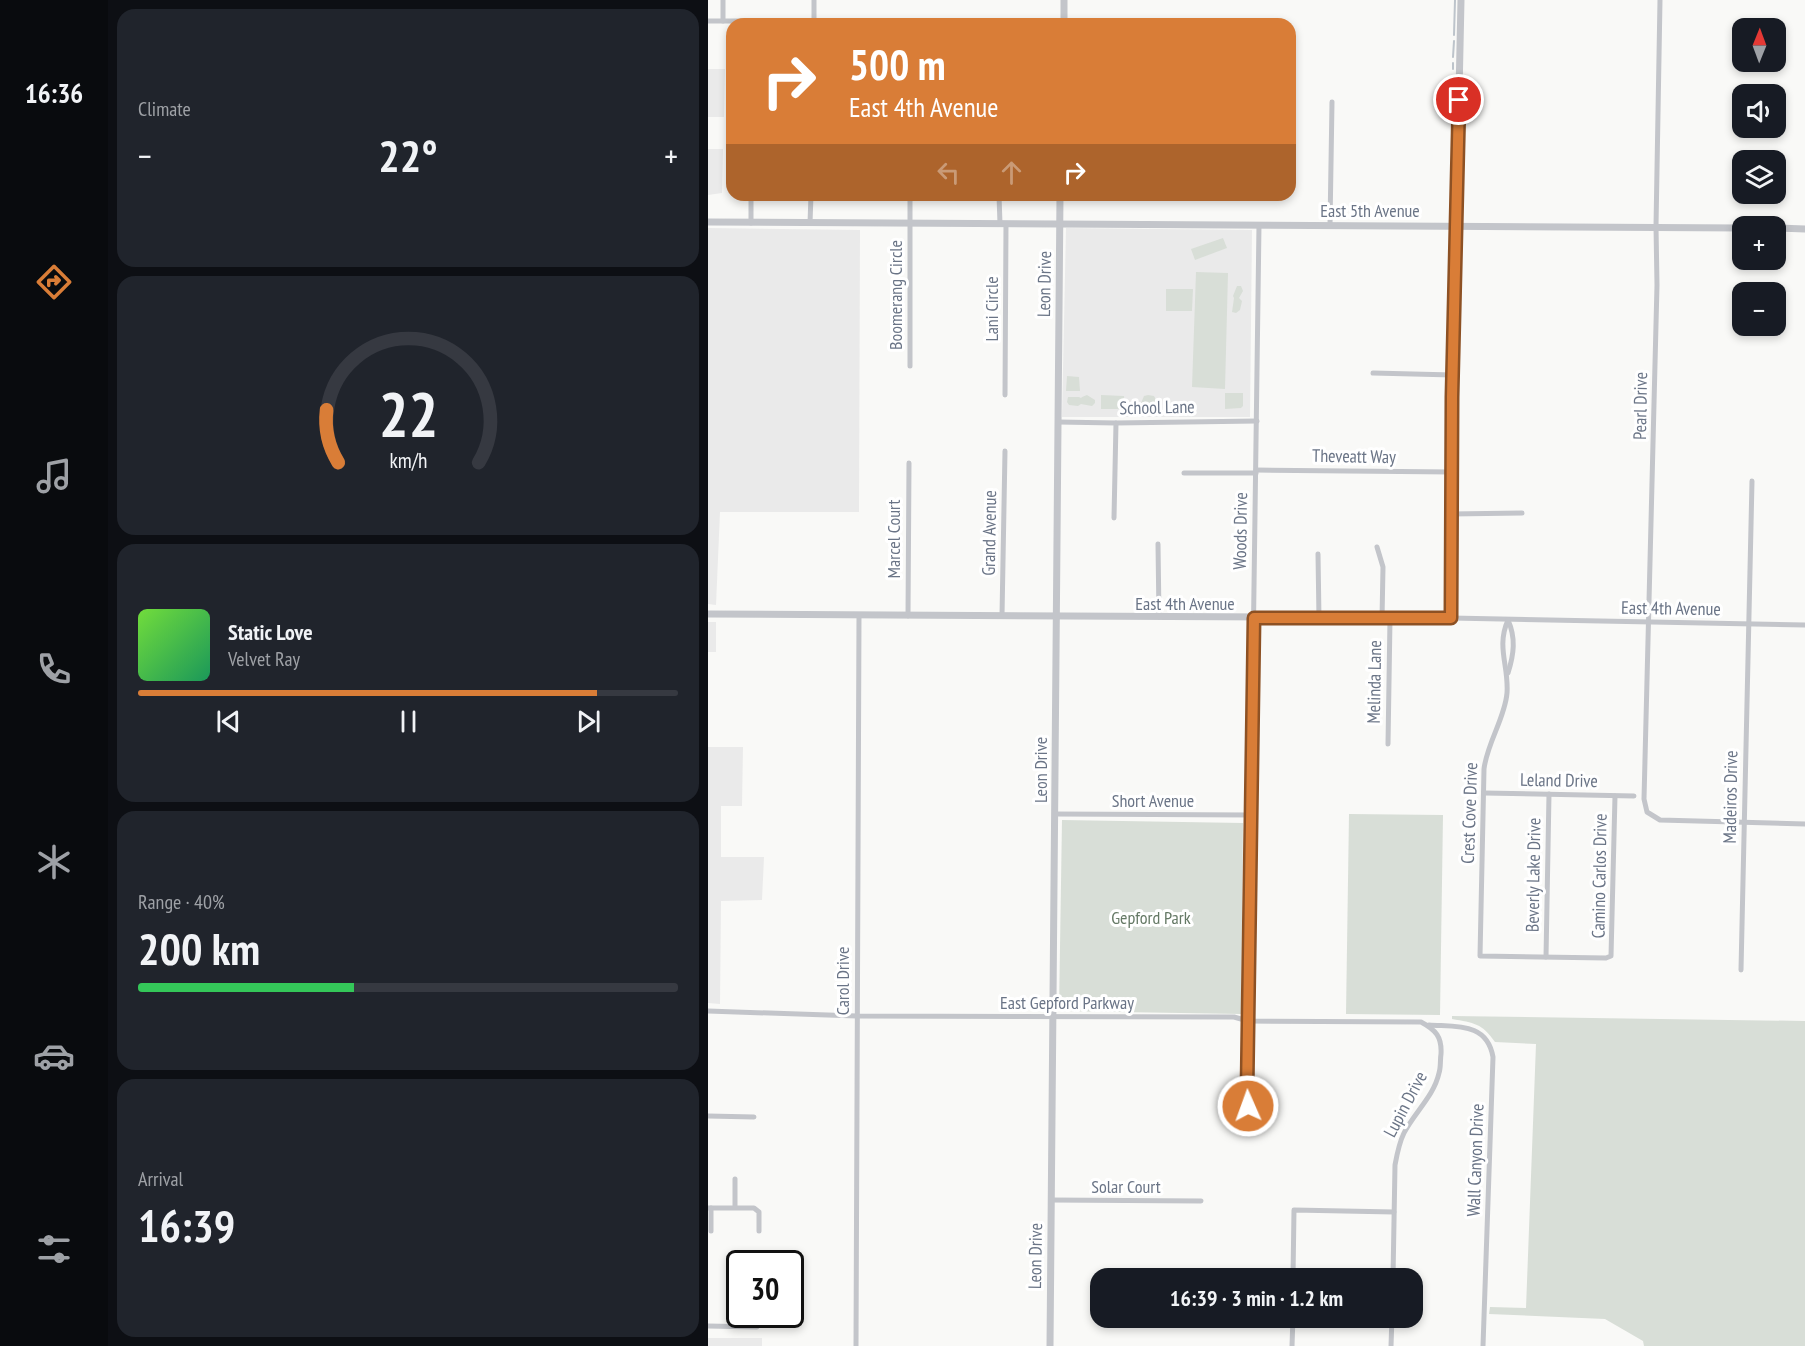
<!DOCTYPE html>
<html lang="en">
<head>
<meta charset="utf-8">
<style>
	:root { --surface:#171b24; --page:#20242c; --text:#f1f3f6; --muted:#9ea1a6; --line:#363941; --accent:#d97d37 }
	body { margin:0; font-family:"PT Sans Narrow",sans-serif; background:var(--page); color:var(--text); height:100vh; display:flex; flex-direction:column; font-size:22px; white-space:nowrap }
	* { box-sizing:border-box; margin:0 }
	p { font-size:20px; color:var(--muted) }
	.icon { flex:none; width:33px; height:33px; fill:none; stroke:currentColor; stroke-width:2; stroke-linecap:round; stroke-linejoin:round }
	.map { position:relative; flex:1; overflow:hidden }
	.sheet { display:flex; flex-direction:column; gap:9px; padding:9px; background:#0d0f14; width:600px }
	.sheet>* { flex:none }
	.hud { position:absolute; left:18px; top:18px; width:570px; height:183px; border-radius:18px; box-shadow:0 3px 9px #0003; background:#d97d37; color:#fff; overflow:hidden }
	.needle { width:39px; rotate:1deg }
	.buttons { position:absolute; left:1024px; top:18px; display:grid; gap:12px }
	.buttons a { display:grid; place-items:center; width:54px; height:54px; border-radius:12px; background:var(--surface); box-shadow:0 3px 9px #0003; font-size:30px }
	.speed { position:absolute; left:18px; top:1250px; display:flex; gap:12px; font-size:30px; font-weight:700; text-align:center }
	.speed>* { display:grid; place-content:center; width:78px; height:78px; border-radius:50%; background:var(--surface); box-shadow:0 3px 9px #0003; line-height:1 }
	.speed .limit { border:3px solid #111; border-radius:9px; background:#fff; color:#111 }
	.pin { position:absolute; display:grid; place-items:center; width:51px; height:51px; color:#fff; margin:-26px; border:3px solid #fff; border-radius:50%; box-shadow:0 2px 6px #0007 }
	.me { position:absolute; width:66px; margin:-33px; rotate:358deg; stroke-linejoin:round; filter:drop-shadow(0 0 4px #0008) }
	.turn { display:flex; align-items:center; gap:21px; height:126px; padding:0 24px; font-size:27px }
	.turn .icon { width:78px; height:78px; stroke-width:2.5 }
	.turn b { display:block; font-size:42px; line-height:51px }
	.lanes { display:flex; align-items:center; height:57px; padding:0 24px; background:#0003; justify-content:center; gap:30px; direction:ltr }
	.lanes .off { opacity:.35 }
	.big { font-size:45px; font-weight:600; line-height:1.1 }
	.sheet .card { flex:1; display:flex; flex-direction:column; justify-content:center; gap:9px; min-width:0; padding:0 21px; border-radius:18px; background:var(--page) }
	.sheet .dial { align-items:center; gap:0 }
	.dial svg { height:156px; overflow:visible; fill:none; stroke:var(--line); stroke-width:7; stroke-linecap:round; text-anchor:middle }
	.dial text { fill:var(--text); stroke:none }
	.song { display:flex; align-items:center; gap:18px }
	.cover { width:72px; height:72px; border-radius:9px; background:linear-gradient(135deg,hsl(100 70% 55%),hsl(150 70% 35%)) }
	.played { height:6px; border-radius:3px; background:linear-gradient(90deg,var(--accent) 85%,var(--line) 85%) }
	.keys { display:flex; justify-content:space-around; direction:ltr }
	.heat { display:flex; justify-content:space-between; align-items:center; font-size:33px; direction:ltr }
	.charge { height:9px; border-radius:4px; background:linear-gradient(90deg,#34c759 40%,var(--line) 0) }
	.trip { position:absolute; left:382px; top:1268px; width:333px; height:60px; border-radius:18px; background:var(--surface); box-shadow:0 3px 9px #0003; font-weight:600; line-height:60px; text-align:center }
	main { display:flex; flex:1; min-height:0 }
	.dock { display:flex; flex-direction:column; width:108px; justify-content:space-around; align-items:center; background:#090b0e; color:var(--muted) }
	.dock .icon { width:42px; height:42px }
	.dock .active { color:var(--accent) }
	.dock b { font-size:27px; color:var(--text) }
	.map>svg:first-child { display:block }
</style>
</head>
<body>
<main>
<nav class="dock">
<b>16:36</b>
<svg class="icon active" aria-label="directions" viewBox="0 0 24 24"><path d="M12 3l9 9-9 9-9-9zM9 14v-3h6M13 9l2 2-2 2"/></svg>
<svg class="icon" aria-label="music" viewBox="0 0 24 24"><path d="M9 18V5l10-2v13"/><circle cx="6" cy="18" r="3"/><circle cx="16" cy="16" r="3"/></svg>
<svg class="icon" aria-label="phone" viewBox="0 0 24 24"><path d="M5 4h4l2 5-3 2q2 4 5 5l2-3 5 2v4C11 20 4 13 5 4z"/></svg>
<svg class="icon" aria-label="climate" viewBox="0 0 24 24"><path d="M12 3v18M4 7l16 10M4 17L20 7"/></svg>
<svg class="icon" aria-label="car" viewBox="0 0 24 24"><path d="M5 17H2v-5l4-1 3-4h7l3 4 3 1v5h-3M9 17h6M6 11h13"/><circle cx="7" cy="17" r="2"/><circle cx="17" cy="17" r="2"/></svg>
<svg class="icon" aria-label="filters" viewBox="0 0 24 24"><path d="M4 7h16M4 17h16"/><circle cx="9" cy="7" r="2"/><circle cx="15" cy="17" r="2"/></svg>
</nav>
<section class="sheet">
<div class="card"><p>Climate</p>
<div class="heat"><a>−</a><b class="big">22°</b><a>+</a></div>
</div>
<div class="card dial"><svg viewBox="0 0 100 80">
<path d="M14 69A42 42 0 1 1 86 69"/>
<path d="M14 69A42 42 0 0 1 8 42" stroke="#d97d37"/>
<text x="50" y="56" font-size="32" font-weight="700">22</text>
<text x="50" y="72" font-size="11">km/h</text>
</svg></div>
<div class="card">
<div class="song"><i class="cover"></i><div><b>Static Love</b><p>Velvet Ray</p></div></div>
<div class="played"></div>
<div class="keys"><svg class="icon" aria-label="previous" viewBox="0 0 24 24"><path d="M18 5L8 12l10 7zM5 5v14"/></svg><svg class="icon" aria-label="pause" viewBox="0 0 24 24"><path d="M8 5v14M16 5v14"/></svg><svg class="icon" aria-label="next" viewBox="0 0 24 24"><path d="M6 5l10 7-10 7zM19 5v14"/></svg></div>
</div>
<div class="card"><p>Range · 40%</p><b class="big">200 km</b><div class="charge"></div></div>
<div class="card"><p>Arrival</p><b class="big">16:39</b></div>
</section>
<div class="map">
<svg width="1097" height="1346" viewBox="0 0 1097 1346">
	<rect width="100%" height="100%" fill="#f9f9f7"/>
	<!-- built -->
	<g fill="#eaeaea">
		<path d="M0,69H17L16,117H0Z"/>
		<path d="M0,149H15L14,193L0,195Z"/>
		<path d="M0,228L152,230L151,512H12L8,605L0,604Z"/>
		<path d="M358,228L544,230L542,417H354Z"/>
		<rect x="0" y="622" width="8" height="30"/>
		<path d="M0,747H35L34,806H13V857H56L54,900L13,901L12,1004L0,1003Z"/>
		<rect x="0" y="1338" width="54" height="8"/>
	</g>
	<!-- green -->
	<g fill="#d8ded7">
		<path d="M515,238L519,248L487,260L483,249Z"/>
		<path d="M488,272L520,273L517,389L484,387Z"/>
		<path d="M529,286H533L535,291L531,298L534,301L532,310L528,313L524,312L526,298L525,296Z"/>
		<path d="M458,289H485L484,311H458Z"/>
		<path d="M359,376L371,377L372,391H358Z"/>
		<path d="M517,393H535V406L533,408L517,409Z"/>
		<path d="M379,395L387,400V403L384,406L373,404L370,406L361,405L359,402L360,397H371L373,398L374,397Z"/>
		<path d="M393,395L416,396L417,409H393Z"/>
		<path d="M440,395L446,396C449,401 448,403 445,407H436L433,403L436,396Z"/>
		<path d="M641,814L735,815L732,1015L638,1014Z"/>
		<path d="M354,820L535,823L533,1014L351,1011Z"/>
		<path d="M744,1016L1097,1021V1346H936L935,1341L897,1319L781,1314L782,1307L818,1308L828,1044L787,1042C774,1023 766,1023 744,1019Z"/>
	</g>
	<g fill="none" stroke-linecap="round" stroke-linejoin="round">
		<!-- stream -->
		<g stroke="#bdc4cb" stroke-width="2">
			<path d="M746,35L747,0"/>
			<path d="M745,57L746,41"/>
			<path d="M745,69V63"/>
		</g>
		<!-- minor -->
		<g stroke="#c3c5ca" stroke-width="5">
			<path d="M952,0L948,226L949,285L936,799L939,812L952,820L1097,824"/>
			<path d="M0,21H356"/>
			<path d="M15,21V0"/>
			<path d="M106,21V0"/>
			<path d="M202,195V366"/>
			<path d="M291,195L292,224"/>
			<path d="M43,223V195"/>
			<path d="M102,223L103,195"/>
			<path d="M622,225L624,102"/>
			<path d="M665,373L745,375"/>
			<path d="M297,395L298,224"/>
			<path d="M350,422L408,423L549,421"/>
			<path d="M548,470L744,472"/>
			<path d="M476,473H548"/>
			<path d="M743,514L814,513"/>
			<path d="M406,518L408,423"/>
			<path d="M450,544L451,617"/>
			<path d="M669,547L675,567L674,619"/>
			<path d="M610,554L611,619"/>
			<path d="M200,616L201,463"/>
			<path d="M294,616L297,451"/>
			<path d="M743,618L1097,625"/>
			<path d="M800,620C788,647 801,666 799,693C797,718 779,743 776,769L772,956L898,958L903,956L907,796"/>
			<path d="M800,620C808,638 806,654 800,673"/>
			<path d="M680,744L682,619"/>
			<path d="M776,793L926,796"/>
			<path d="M347,814L543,815"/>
			<path d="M838,957L841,794"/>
			<path d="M1033,970L1044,481"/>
			<path d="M0,1011L149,1016L526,1017L540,1021L713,1022C728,1030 734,1037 733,1054C732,1060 733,1067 731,1073C726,1096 706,1113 696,1133C691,1143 689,1154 687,1165L685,1278"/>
			<path d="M721,1025C748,1027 779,1022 785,1057L775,1346"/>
			<path d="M0,1116L46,1117"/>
			<path d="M550,1123L543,1113L539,1093L551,225"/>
			<path d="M27,1179V1207"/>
			<path d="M343,1200L493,1201"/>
			<path d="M0,1208H46L51,1212V1231"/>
			<path d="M3,1231V1208"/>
			<path d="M585,1278L586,1210L686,1212"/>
			<path d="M0,1326L49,1327"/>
			<path d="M148,1346L151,615"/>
			<path d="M584,1346L585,1317"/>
			<path d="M683,1346L684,1317"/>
		</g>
		<!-- tertiary -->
		<g stroke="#c3c5ca" stroke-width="7">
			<path d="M356,24V0"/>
			<path d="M0,222L1035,228"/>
			<path d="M1068,228L1097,229"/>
			<path d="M0,614L743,618L745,375L753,0"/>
			<path d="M342,1346L352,195"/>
		</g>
	</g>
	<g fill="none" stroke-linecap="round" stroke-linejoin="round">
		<defs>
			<path id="route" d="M540,1106L539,1093L546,618H743L744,397L751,100"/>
		</defs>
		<!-- route casing -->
		<use href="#route" stroke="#8d5124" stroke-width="15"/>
		<!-- route -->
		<use href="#route" stroke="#d97d37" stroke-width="10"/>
	</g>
	<g text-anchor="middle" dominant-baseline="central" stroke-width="6" stroke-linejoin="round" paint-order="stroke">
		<!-- street labels -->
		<g font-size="18" fill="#6a7486" stroke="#fff">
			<text x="662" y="210">East 5th Avenue</text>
			<text transform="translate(336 284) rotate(-89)">Leon Drive</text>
			<text transform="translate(187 295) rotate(-90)">Boomerang Circle</text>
			<text transform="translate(283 309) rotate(-90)">Lani Circle</text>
			<text transform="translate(932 406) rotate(-89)">Pearl Drive</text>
			<text transform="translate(449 407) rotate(-1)">School Lane</text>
			<text transform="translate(646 456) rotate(1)">Theveatt Way</text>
			<text transform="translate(532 531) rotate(-89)">Woods Drive</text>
			<text transform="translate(281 533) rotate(-89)">Grand Avenue</text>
			<text transform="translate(185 539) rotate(-90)">Marcel Court</text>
			<text x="477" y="603">East 4th Avenue</text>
			<text transform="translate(963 608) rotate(1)">East 4th Avenue</text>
			<text transform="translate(666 682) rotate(-89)">Melinda Lane</text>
			<text transform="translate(332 770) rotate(-90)">Leon Drive</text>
			<text transform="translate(851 780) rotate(1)">Leland Drive</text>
			<text transform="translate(1022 797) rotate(-89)">Madeiros Drive</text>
			<text x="445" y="800">Short Avenue</text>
			<text transform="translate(761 813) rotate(-88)">Crest Cove Drive</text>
			<text transform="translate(825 875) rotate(-89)">Beverly Lake Drive</text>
			<text transform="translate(891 876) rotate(-89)">Camino Carlos Drive</text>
			<text transform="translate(134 981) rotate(-90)">Carol Drive</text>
			<text x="359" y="1002">East Gepford Parkway</text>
			<text transform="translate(697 1104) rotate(-62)">Lupin Drive</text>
			<text transform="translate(767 1160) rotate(-88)">Wall Canyon Drive</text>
			<text x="418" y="1186">Solar Court</text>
			<text transform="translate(327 1256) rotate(-89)">Leon Drive</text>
		</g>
		<!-- park labels -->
		<g font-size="18" fill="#657965" stroke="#fff">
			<text x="443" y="917">Gepford Park</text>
		</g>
	</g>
</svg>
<div class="buttons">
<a><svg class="needle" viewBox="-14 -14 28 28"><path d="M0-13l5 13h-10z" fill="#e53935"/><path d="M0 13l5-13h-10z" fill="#9ea1a6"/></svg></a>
<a><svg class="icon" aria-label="sound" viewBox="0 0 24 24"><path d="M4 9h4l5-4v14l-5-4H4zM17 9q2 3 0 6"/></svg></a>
<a><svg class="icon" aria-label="layers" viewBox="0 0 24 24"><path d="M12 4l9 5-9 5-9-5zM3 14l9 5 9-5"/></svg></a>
<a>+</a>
<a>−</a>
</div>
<div class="speed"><div class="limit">30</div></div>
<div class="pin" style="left:751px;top:100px;background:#d93025"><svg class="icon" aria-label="arrive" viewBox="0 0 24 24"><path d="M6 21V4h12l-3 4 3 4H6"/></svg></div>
<svg class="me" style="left:540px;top:1106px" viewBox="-20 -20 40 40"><circle r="17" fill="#d97d37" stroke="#fff" stroke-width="3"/><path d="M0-11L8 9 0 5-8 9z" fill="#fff"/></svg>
<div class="trip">16:39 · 3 min · 1.2 km</div>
<div class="hud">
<div class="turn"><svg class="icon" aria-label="right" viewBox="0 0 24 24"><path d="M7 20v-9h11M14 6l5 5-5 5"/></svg><div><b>500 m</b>East 4th Avenue</div></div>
<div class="lanes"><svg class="icon off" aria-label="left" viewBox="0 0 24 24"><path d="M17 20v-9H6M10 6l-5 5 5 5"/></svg><svg class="icon off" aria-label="ahead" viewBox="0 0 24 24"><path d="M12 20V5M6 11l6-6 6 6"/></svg><svg class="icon" aria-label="right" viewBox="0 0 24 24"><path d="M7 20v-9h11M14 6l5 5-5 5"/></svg></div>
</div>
</div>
</main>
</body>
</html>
